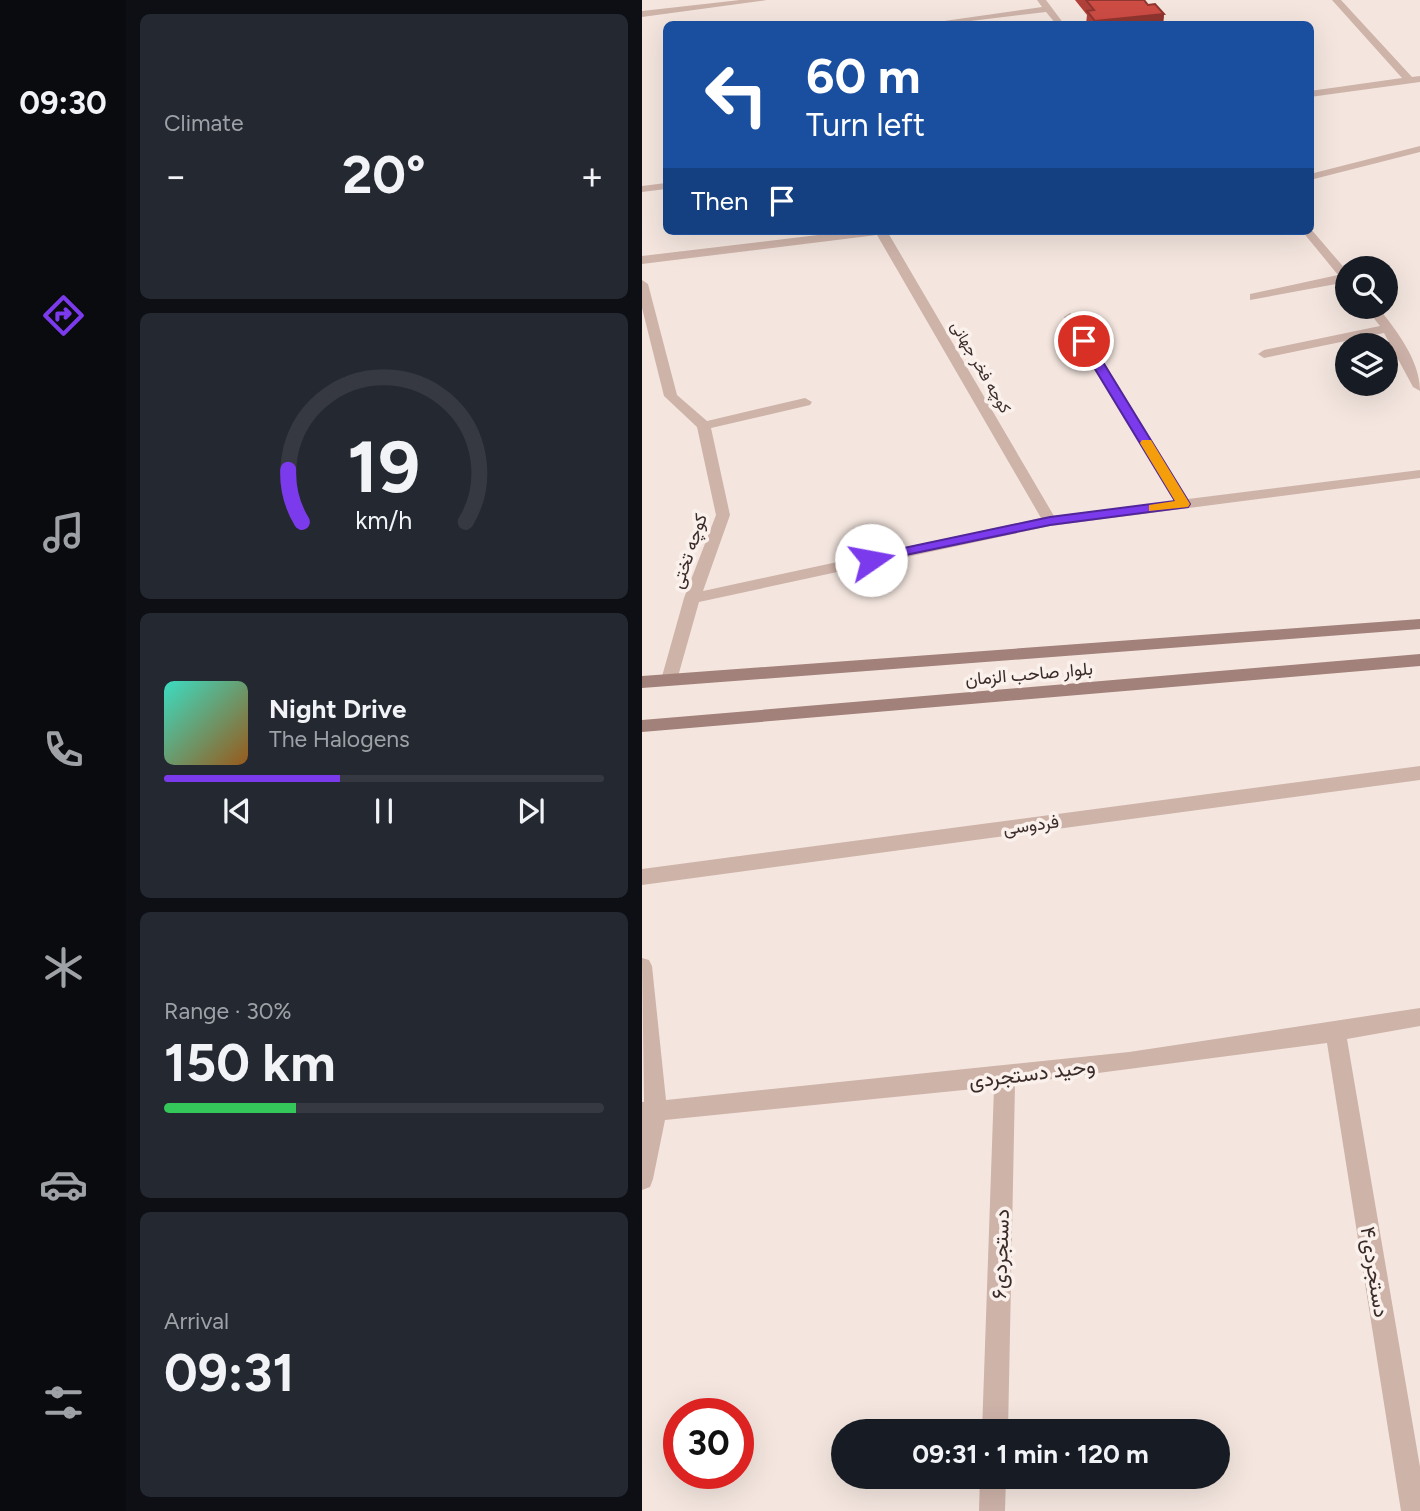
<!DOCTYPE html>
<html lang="en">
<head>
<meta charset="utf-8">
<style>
	:root { --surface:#171b24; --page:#242831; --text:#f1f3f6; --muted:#9ea1a6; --line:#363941; --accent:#7c3aed }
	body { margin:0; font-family:Figtree,Vazirmatn,sans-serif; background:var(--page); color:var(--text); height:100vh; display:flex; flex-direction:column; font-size:26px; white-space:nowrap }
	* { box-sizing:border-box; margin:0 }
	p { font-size:23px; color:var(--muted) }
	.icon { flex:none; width:38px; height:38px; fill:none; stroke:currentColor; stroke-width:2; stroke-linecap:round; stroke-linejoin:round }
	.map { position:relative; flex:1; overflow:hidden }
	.panel { display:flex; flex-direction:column; gap:14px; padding:14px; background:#0d0f14; width:516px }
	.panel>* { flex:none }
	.hud { position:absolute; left:21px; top:21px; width:651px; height:214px; border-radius:10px; box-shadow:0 7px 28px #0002; background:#1a4fa0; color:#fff; overflow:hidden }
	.fabs { position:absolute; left:693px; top:256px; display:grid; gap:14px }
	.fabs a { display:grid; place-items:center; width:63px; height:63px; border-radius:50%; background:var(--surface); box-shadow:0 7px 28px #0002; font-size:35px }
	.speed { position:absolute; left:21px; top:1398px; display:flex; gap:14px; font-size:35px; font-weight:700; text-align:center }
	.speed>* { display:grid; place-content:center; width:91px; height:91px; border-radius:50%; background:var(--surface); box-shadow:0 7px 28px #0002; line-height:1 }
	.speed .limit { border:10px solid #d22; background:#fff; color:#111 }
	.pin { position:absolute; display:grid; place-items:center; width:60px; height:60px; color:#fff; margin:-30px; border:4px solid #fff; border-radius:50%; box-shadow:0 2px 7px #0007 }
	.me { position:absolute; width:77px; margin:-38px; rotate:78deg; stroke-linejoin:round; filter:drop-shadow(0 0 5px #0008) }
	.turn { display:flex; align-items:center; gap:24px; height:147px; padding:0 28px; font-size:32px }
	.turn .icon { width:91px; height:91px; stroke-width:2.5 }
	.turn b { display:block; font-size:49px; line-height:60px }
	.then { display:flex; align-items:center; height:66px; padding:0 28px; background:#0003; gap:14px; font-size:26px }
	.big { font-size:52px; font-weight:700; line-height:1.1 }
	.panel .tile { flex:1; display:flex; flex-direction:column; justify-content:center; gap:10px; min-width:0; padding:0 24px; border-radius:10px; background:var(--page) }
	.panel .dial { align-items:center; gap:0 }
	.dial svg { height:182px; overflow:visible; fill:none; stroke:var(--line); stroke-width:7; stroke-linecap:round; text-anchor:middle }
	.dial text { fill:var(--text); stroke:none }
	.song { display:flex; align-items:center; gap:21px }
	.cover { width:84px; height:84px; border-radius:10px; background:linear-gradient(135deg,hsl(170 70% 55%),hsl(30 70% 35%)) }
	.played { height:7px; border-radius:4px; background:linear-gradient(90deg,var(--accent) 40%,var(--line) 40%) }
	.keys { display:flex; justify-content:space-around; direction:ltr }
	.heat { display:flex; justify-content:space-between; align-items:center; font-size:38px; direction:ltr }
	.charge { height:10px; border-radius:5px; background:linear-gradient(90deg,#34c759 30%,var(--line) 0) }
	.trip { position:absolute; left:189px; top:1419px; width:399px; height:70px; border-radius:35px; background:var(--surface); box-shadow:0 7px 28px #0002; font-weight:700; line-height:70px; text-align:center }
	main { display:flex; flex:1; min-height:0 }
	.tab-bar { display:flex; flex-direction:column; width:126px; justify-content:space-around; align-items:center; background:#090b0e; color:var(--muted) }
	.tab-bar .icon { width:49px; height:49px }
	.tab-bar .on { color:var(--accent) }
	.tab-bar b { font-size:32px; color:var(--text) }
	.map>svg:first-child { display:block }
</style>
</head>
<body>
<main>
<nav class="tab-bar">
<b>09:30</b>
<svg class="icon on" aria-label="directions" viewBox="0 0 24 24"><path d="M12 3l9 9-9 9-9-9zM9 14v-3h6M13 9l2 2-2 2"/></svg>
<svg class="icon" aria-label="music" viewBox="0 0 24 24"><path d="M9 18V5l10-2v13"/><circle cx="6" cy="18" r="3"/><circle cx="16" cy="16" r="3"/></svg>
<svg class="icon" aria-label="phone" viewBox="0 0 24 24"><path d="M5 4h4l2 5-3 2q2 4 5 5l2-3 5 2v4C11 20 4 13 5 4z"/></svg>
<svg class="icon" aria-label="climate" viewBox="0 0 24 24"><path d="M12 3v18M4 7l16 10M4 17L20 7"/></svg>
<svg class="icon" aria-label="car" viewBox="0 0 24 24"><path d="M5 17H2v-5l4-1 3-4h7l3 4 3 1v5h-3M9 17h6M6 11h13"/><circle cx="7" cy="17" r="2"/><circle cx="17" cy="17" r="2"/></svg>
<svg class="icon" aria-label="filters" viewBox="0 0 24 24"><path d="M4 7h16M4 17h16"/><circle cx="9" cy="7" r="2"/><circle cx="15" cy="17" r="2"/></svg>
</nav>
<section class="panel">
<div class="tile"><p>Climate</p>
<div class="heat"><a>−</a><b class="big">20°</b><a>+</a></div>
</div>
<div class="tile dial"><svg viewBox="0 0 100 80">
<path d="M14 69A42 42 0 1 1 86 69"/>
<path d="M14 69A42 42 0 0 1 8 46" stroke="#7c3aed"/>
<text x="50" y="56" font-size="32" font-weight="700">19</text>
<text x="50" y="72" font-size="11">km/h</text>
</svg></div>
<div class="tile">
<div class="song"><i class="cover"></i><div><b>Night Drive</b><p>The Halogens</p></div></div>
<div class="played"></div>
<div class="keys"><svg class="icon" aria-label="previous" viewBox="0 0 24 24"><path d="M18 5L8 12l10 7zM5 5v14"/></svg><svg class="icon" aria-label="pause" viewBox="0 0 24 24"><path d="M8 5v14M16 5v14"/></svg><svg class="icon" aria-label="next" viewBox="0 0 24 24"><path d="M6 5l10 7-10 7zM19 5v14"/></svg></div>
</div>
<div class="tile"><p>Range · 30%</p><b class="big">150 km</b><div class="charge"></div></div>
<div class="tile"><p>Arrival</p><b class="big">09:31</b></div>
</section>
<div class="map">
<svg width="778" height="1511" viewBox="0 0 778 1511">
	<rect width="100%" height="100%" fill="#f4e6df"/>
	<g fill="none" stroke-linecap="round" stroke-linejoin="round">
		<!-- minor -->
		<g fill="#ceb3a9" fill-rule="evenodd">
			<path d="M98,0H125L0,17V11Z"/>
			<path d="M395,0H404L422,24H414L404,12L304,24H281L400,7Z"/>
			<path d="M690,0H699L770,77L778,76V82L668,97V91L760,78Z"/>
			<path d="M778,146V152L668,180V174Z"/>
			<path d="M24,183V189L0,192V186Z"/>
			<path d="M668,228L705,271V282L608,300V294L696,275L660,231H668Z"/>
			<path d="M209,231H245L412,516L533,501L422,317L428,313L434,317L546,499L778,470V478L408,526L57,602L35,680L33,684H21L19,680L42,598L74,515L55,427L22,396L0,308V280L6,284L35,395L65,421L163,398L170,402L168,405L69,428L88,515L61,591L399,518L235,235L0,264V256Z"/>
			<path d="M722,306H735C754,330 778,360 778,391L771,387L742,333L622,358L616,354L622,350L738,326Z"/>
			<path d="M778,766V780L0,885V869Z"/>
			<path d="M0,958L7,960L10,966L24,1100L487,1052L778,1008V1026L705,1039L778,1467V1511H759L685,1043L373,1084L366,1432H340L352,1087L23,1120L11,1179L8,1187L0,1190V1102H2Z"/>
			<path d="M338,1477H364L363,1511H337Z"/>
		</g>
		<!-- secondary -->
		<g fill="#a2817a" fill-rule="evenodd">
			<path d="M778,619V629L0,688V676Z"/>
			<path d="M778,654V666L0,732V720Z"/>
		</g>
	</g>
	<!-- wall -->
	<path fill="#b0413a" d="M433,0H502L506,5L522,14L521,24H444L445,15Z"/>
	<!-- shaded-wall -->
	<path fill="#903530" d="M522,14L521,24H452L453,21Z"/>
	<!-- building -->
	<path fill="#cd4c44" stroke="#903530" stroke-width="2" d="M444,0H502L506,5L513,4L522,14L453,21L445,11L452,10Z"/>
	<!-- route -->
	<path fill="#7c3aed" stroke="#51269a" stroke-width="2" d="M442,337L448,341L548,504L546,507L408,525L225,563V556L229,555L408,517L533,501L436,341Z"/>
	<!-- slow -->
	<path fill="#f59e0b" d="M500,440H509L548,504L546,507L507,511V505L533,501L498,443Z"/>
	<g text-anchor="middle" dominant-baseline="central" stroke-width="7" stroke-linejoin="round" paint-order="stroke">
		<!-- far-street labels -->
		<g font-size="16" fill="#3b2c2a" stroke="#fbf1ec">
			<text transform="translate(339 367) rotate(60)">کوچه فخر جهانی</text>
		</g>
		<!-- street labels -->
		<g font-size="18" fill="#3b2c2a" stroke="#fbf1ec">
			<text transform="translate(47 551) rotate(-71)">کوچه تختی</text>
			<text transform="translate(387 674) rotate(-5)">بلوار صاحب الزمان</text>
			<text transform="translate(389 825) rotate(-8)">فردوسی</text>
		</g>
		<!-- near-street labels -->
		<g font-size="21" fill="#3b2c2a" stroke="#fbf1ec">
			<text transform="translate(390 1073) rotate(-7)">وحید دستجردی</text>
			<text transform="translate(358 1254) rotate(-88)">دستجردی۶</text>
			<text transform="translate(733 1272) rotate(81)">دستجردی۴</text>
		</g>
	</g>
</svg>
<div class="fabs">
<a><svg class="icon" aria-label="search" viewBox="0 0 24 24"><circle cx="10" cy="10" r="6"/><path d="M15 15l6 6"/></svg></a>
<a><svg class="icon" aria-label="layers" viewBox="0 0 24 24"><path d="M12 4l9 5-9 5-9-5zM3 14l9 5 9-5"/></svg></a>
</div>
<div class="speed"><div class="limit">30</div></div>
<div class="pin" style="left:442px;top:341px;background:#d93025"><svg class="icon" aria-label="arrive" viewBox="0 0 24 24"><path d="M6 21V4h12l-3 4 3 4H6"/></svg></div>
<svg class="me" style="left:229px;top:560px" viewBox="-20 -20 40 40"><circle r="19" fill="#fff"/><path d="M0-13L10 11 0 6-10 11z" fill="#7c3aed"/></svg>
<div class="trip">09:31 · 1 min · 120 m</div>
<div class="hud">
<div class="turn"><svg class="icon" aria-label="left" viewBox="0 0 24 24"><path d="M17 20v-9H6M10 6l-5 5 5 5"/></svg><div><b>60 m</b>Turn left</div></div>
<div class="then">Then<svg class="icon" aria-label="arrive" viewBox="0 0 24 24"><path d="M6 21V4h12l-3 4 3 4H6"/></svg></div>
</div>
</div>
</main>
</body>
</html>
